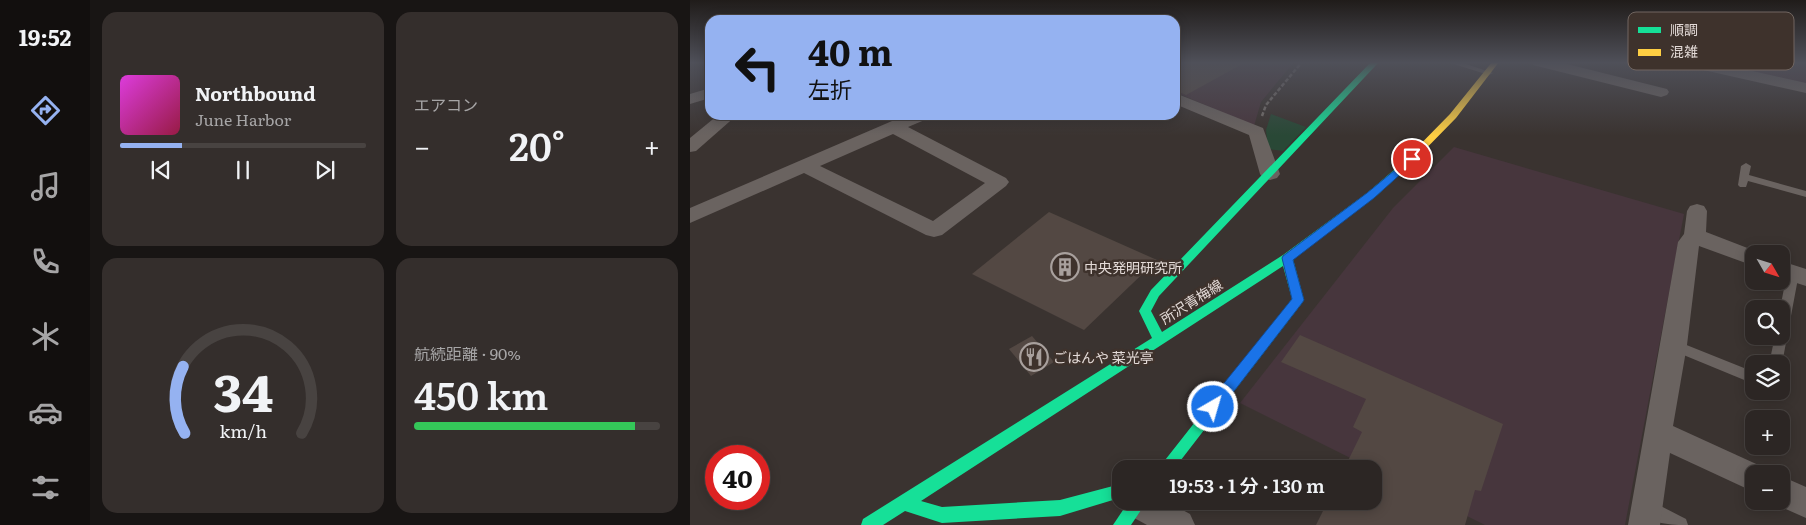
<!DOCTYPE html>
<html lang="ja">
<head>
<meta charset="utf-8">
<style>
	:root { --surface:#2c2624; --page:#342e2c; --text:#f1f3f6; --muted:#a6a5a6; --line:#484341; --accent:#95b2f1 }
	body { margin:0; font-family:Literata,"Noto Sans JP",serif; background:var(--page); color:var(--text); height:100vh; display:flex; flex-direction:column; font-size:19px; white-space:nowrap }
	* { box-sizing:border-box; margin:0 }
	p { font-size:16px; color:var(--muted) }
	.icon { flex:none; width:28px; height:28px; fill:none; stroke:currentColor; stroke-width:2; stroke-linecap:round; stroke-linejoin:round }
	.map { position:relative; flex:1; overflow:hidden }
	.details { display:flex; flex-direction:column; gap:12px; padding:12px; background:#181514; width:600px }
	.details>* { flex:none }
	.guide { position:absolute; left:15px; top:15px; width:475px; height:105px; border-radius:15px; box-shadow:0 2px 12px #0003,0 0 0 1px var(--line); background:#95b2f1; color:#111; overflow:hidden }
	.needle { width:32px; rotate:129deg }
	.buttons { position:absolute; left:1055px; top:245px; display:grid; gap:10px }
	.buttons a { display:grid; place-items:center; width:45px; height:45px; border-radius:10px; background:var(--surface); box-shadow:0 2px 12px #0003,0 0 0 1px var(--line); font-size:25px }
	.speed { position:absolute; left:15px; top:445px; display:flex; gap:10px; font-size:25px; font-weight:700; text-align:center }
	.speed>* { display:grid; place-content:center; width:65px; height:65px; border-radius:50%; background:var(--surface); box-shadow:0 2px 12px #0003,0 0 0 1px var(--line); line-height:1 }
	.speed .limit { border:8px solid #d22; background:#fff; color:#111 }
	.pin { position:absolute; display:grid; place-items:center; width:42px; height:42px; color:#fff; margin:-21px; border:2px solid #fff; border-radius:50%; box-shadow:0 1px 5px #0007 }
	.me { position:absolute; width:55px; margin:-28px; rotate:38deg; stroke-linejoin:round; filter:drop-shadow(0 0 4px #0008) }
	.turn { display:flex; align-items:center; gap:18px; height:105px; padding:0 20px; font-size:22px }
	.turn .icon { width:65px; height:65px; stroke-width:2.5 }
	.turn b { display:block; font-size:35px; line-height:42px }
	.big { font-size:38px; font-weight:600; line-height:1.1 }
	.details .card { flex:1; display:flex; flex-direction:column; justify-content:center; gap:8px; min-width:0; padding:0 18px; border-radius:15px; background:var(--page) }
	.details .dial { align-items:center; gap:0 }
	.dial svg { height:130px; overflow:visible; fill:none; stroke:var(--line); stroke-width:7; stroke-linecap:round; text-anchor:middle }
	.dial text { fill:var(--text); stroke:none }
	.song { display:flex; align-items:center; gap:15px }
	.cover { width:60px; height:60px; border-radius:8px; background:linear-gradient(135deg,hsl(300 70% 55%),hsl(340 70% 35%)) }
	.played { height:5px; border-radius:2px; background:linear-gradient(90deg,var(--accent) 25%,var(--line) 25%) }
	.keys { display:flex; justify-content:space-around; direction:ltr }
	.heat { display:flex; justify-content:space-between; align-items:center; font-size:28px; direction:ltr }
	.charge { height:8px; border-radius:4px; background:linear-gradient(90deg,#34c759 90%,var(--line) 0) }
	.details .tiles { flex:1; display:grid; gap:12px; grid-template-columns:repeat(2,1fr) }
	.trip { position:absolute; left:422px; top:460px; width:270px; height:50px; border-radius:15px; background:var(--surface); box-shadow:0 2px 12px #0003,0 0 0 1px var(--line); font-weight:600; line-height:50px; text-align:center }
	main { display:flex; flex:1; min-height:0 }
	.menu { display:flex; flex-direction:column; width:90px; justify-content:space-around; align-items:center; background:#120f0e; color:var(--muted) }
	.menu .icon { width:35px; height:35px }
	.menu .current { color:var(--accent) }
	.menu b { font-size:22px; color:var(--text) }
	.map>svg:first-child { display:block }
</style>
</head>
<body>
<main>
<nav class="menu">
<b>19:52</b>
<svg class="icon current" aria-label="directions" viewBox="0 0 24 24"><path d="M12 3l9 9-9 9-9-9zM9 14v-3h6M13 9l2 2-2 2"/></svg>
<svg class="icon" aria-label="music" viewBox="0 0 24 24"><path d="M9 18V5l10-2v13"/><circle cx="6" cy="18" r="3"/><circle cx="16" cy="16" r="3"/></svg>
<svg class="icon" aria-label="phone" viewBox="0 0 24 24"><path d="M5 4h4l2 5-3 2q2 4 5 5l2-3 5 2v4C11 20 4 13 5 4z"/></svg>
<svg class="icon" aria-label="climate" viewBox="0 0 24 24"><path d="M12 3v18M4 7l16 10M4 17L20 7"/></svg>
<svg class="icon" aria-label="car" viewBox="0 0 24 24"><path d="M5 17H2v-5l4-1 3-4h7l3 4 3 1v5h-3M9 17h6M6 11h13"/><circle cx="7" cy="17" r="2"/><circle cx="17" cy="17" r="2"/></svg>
<svg class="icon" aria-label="filters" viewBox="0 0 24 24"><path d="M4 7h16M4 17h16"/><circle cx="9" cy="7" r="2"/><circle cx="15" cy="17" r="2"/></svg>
</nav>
<section class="details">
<div class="tiles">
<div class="card">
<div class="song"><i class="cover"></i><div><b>Northbound</b><p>June Harbor</p></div></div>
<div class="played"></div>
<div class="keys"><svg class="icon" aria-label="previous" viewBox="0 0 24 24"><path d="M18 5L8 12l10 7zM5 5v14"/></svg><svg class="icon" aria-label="pause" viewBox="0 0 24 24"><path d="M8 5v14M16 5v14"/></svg><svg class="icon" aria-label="next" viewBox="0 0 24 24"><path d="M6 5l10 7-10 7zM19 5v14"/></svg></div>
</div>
<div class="card"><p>エアコン</p>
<div class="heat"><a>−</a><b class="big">20°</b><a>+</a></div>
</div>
<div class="card dial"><svg viewBox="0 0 100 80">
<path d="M14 69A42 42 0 1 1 86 69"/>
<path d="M14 69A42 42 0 0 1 13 28" stroke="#95b2f1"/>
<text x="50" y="56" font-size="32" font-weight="700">34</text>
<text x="50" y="72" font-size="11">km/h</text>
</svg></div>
<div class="card"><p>航続距離 · 90%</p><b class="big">450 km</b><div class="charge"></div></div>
</div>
</section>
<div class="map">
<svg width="1116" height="525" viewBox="0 0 1116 525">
	<rect width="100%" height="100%" fill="#3a3330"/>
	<!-- industrial -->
	<g fill="#47363d">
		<path d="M485,62H604L571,102L564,126L485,92Z"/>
		<path d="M1006,62H1116V86Z"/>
		<path d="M764,147L994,214L935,525H795L550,403L703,208Z"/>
	</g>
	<!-- green -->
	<path fill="#294836" d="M581,114L616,127L593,151L578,149L576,130Z"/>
	<!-- building -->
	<g fill="#534843">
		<path d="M485,62H556L496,95L485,90Z"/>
		<path d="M359,212L467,260L394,330L282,274Z"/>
		<path d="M610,335L813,424L791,491L785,490L775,525H626L638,501H684V469H654L672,432L663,427L676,399L591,362Z"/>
		<path d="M342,336L364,362L341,376L319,349Z"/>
	</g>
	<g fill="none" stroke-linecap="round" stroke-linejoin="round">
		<!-- path -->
		<path stroke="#746e6b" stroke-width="2.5" stroke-dasharray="4 2" stroke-linecap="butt" d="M572,116L576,105L612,62"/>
		<!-- lane -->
		<g fill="#6a6360" fill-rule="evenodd">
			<path d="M757,62H770L803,73L799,75Z"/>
			<path d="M1056,163L1061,166L1059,175L1116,191V197L1058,181L1056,187H1050L1048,185L1051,166Z"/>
			<path d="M1103,269L1109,273L1092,364H1079L1085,336H1091V309H1090L1097,273Z"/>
			<path d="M984,340L1064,372V384L979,349L978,345L979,341Z"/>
			<path d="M959,500L996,519L998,525C982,525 958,525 951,508L953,503Z"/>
		</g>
		<!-- street -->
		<g fill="#6a6360" fill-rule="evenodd">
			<path d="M841,62H869L977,89L979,92L977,95L971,97L843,65Z"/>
			<path d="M993,62H1023L1116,83V93L1000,67Z"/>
			<path d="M20,88V98L0,104V94Z"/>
			<path d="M485,93L573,128L590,174L587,178L580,180L573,178L570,174L559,135L485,104Z"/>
			<path d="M28,115H47L6,151L0,152V138Z"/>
			<path d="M216,115H240L237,119L218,127L316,178L319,182L316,186L252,235L244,237L236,235L114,173L0,223V208ZM203,134L295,183L243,221L130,166Z"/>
			<path d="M1007,204L1014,206L1017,211L1016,232L1073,254H1064V266L1009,246L997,345L983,426L1075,468L1077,474H1064V492L980,453L970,525H938L988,242L994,234L997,211L1000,206Z"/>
			<path d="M1091,261L1116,269V286L1091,278Z"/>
			<path d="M1091,476L1116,487V518L1080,502L1091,501Z"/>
			<path d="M433,501H476L500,514L505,525H457L437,514Z"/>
		</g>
		<!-- fast -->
		<g fill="#16e098" fill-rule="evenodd">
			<path d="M681,62H689L469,296L461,311L472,332L593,255L677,193L711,164L714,163L719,166L685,197L603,259L614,300L612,303L484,469H468L602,299L593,266L231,501L252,507L370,500L423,486L431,489V501H436L431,504L423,500L370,516L252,523L215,511L193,525H171L173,519L462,338L449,311L461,290Z"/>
			<path d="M439,501H457L441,525H423Z"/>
		</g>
		<!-- slow -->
		<path fill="#ffcf43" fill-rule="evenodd" d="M802,62H809L766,118L717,168H711V164L760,114Z"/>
	</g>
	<!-- sky -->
	<linearGradient id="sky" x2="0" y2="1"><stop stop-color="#201c1a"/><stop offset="0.46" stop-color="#4f5059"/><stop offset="1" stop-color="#4f5059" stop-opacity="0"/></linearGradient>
	<rect width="1116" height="136" fill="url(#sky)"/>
	<!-- route -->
	<path fill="#1a73e8" stroke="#114b97" d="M722,156L725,157V161L684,198L603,260L614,300L612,303L528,412L523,413L518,412L516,407L518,403L602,299L592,258L593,256L677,193Z"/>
	<!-- icons -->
	<defs>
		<symbol id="building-ring" viewBox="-11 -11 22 22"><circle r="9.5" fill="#3e322c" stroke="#a8a09d" stroke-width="1.5"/><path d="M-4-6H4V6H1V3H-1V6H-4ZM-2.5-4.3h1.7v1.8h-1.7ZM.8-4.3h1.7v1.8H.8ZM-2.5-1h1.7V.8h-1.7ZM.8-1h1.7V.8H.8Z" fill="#a8a09d"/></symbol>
		<symbol id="restaurant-ring" viewBox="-11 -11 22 22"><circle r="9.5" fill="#3e322c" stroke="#a8a09d" stroke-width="1.5"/><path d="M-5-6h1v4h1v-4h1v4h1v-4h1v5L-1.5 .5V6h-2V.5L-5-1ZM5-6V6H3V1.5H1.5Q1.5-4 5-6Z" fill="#a8a09d"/></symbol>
	</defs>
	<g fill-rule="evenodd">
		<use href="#building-ring" x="359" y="251" width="32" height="32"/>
		<use href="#restaurant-ring" x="328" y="341" width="32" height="32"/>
	</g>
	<g text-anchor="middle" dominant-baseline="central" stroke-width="5" stroke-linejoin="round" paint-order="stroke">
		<!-- poi labels -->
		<g font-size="14" fill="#e4dbd8" stroke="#3e322c" text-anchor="start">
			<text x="394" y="267">中央発明研究所</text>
			<text x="363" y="357">ごはんや 菜光亭</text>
		</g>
		<!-- street labels -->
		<g font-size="14" fill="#e4dbd8" stroke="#3e322c">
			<text transform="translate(501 301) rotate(-32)">所沢青梅線</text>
		</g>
	</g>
	<!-- legend -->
	<rect x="938" y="12" width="166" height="58" rx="8" fill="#3e322c" stroke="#706560" stroke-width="1"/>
	<rect x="948" y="27" width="23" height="6" fill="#16e098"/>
	<rect x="948" y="49" width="23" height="7" fill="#ffcf43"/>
	<g font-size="14" fill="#e4dbd8">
		<text x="980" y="35">順調</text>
		<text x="980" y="57">混雑</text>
	</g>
</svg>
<div class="buttons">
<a><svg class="needle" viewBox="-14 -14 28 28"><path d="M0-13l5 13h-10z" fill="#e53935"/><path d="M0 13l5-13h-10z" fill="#a6a5a6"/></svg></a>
<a><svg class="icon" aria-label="search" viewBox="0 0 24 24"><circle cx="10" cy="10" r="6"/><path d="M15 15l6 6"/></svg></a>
<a><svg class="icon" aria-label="layers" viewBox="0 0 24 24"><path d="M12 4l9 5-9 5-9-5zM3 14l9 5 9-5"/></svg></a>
<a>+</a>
<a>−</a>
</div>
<div class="speed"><div class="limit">40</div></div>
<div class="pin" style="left:722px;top:159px;background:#d93025"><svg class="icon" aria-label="arrive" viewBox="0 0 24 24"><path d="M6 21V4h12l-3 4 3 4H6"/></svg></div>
<svg class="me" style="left:523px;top:407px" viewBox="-20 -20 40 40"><circle r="17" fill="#1a73e8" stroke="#fff" stroke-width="3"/><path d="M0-11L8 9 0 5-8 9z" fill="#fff"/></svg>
<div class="trip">19:53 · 1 分 · 130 m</div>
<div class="guide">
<div class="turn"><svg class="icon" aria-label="left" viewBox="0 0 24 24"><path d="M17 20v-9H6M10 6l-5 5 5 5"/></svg><div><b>40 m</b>左折</div></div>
</div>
</div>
</main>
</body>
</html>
